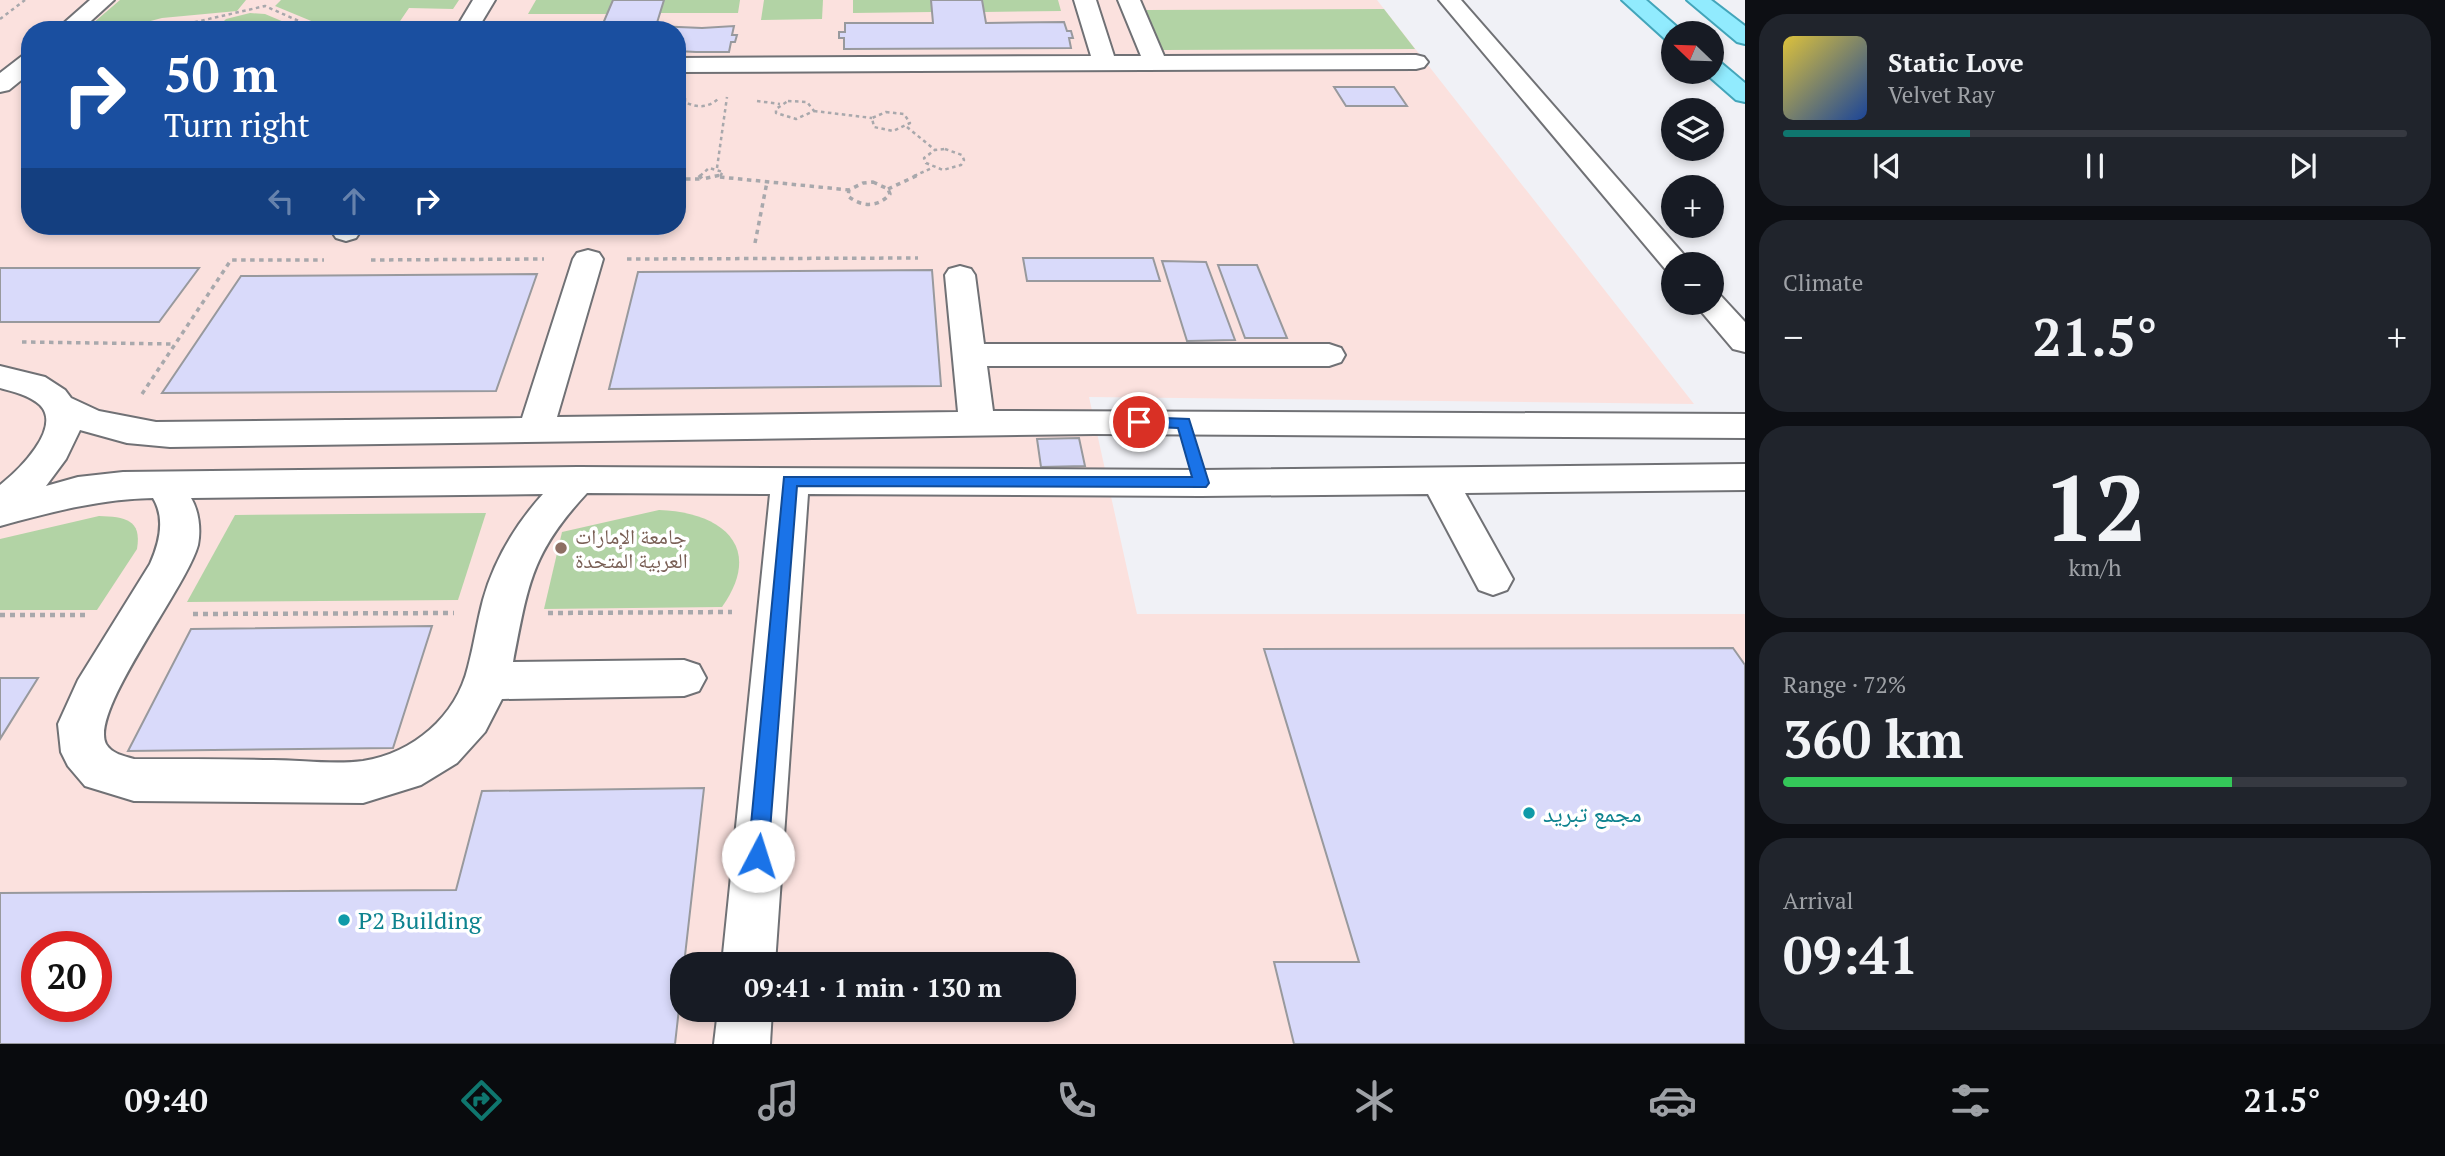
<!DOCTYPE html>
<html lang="en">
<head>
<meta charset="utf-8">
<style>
	:root { --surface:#171b24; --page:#20242c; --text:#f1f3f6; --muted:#9ea1a6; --line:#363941; --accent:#0f766e }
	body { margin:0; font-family:"PT Serif","Noto Naskh Arabic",serif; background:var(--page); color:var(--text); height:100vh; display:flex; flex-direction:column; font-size:26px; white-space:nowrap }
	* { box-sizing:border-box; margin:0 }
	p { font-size:23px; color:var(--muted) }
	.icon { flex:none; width:38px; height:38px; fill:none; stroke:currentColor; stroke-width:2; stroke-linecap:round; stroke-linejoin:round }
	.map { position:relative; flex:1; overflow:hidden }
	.panel { display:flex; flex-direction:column; gap:14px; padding:14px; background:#0d0f14; width:700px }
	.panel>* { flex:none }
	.banner { position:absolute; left:21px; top:21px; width:665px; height:214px; border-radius:28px; box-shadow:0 4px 10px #0003; background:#1a4fa0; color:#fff; overflow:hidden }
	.needle { width:46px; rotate:293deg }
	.fabs { position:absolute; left:1661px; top:21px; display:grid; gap:14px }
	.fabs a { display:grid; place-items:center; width:63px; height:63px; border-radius:50%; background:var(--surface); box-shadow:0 4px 10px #0003; font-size:35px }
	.speed { position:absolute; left:21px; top:931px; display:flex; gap:14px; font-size:35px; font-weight:700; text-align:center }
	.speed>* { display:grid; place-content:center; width:91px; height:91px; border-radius:50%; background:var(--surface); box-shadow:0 4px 10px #0003; line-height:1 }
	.speed .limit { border:10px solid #d22; background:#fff; color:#111 }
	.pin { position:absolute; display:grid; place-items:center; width:60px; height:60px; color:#fff; margin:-30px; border:4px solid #fff; border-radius:50%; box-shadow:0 2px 7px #0007 }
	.me { position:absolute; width:77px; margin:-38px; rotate:5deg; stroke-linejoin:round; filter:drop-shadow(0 0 5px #0008) }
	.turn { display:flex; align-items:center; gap:24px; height:147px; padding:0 28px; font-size:32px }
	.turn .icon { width:91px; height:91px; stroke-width:2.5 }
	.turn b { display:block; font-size:49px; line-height:60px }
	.lanes { display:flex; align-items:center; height:66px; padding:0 28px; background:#0003; justify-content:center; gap:35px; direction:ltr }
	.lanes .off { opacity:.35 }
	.big { font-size:52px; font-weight:700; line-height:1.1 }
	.panel .widget { flex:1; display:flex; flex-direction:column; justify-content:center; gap:10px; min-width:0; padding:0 24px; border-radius:28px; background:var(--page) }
	.panel .dial { align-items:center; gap:0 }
	.dial b { font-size:91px; line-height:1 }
	.song { display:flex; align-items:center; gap:21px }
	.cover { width:84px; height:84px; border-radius:10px; background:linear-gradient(135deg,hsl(50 70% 55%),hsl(220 70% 35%)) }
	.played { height:7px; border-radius:4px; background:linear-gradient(90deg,var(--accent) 30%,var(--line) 30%) }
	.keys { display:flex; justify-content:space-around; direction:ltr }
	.heat { display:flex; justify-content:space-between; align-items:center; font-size:38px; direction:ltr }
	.charge { height:10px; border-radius:5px; background:linear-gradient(90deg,#34c759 72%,var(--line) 0) }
	.trip { position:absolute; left:670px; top:952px; width:406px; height:70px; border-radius:28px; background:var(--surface); box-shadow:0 4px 10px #0003; font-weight:700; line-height:70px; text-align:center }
	.dock { display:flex; height:112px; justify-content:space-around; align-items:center; background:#090b0e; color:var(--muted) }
	.dock .icon { width:49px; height:49px }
	.dock .active { color:var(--accent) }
	.dock b { font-size:32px; color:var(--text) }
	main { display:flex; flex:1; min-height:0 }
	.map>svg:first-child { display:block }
</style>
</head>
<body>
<main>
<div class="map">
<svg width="1745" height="1044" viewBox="0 0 1745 1044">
	<rect width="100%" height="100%" fill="#f0f1f6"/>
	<!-- education -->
	<path fill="#fbe1de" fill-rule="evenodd" d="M0,0H1377L1694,404L1089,397L1137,614H1745V1044H0ZM30,30H677V226H30ZM37,947H96V1006H37ZM682,964H1064V1010H682Z"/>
	<!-- green -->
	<g fill="#b2d3a5">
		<path d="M120,0H246L237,11L162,18L116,30H85Z"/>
		<path d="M281,0H459L453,9L409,8L394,30H333L275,6Z"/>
		<path d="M536,0H613L607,14H528Z"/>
		<path d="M664,0H740L738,13H660Z"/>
		<path d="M764,0H823L822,19L761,20Z"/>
		<path d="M853,0H931L932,12L853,13Z"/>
		<path d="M982,0H1058L1061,11L984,12Z"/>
		<path d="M1384,9L1415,49L1163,50L1146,10Z"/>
		<path d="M250,13L265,14L303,30H215L226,19Z"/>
		<path d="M659,510C721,512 765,546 722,607L544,609L562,532Z"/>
		<path d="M486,513L458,600L187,602L235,515Z"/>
		<path d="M99,516C125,517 142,519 137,549L97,610H0V539Z"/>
	</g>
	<!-- building -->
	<g fill="#d9dafa" stroke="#98999d" stroke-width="2" fill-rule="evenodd">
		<path d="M613,0H664L656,26L702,28L734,26L732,35H737L735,42H731L729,52H696L677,51V30H512L514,26H602Z"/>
		<path d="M931,0H982L986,23L1064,22L1067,31H1071L1073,38H1069L1071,48L844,49V38H839V32H845V23H933Z"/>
		<path d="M1334,87H1394L1407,106H1346Z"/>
		<path d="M1023,258H1153L1160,281H1027Z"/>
		<path d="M1162,261L1206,262L1235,340L1187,341Z"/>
		<path d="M1218,265H1257L1287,338H1245Z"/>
		<path d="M0,268H199L159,322H0Z"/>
		<path d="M932,270L941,386L609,389L638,272Z"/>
		<path d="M537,274L496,391L162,393L241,276Z"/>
		<path d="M1079,438L1085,466L1041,467L1037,439Z"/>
		<path d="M432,626L393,748L128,751L191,629Z"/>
		<path d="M1733,648L1745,665V1044H1294L1274,962H1359L1264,649Z"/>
		<path d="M0,678H38L0,739Z"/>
		<path d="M704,788L675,1044H0V893L456,890L482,791ZM37,947H96V1006H37Z"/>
	</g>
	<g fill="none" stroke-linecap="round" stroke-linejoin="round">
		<defs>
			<g id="minor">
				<path d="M90,0H114L81,30H56Z"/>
				<path d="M473,0H495L477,30H455Z"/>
				<path d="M1074,0H1096L1114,56H1141L1118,0H1140L1164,56L1416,55L1424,57L1428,62L1424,67L1416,69L677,72V58L1091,56Z"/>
				<path d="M1439,0H1461L1692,264H1673V272L1666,270Z"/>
				<path d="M30,54V73L9,90L0,92V73L22,56Z"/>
				<path d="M336,226H364L356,238L346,241L336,238L332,232Z"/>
				<path d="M588,250L599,253L603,259L557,417L958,412L945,275L949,269L960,266L971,269L975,275L984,344H1329L1341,348L1345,355L1341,362L1329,366H987L993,411L1745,414V438L1094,434L170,447L127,443L80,430L66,459L46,486L78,477L123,472L578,467L1201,470L1745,464V490L1465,493L1513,579L1507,590L1493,595L1479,590L1428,494L1201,496L808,494L775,964H722L770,494L587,493C531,553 528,585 513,662L684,660L699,665L706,678L699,691L684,696L502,699L485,732L457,763L421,785L363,803L134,801L85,786L68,766L61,752L58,724L78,680L150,564C159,544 166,519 153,498C100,499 51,512 0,526V485C17,472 63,428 40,405C29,395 14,392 0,388V366L45,377L65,390L71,398L99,411L156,422L522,418L573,259L577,253ZM543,494C516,524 494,560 483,600C477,622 474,645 468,667C456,717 413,753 363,761C333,765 302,760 273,760C226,759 180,759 134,759C124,756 112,754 106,744C89,711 187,587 198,545C201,530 199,511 191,498Z"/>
				<path d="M1712,294L1721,296L1745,322V352L1733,349L1694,303H1712Z"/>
				<path d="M718,1010H772L770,1044H714Z"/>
			</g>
			<g id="major">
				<path d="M1622,0H1646L1684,33H1673V41L1665,39Z"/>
				<path d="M1687,0H1711L1745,26V44L1737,42Z"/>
				<path d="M1712,60L1720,62L1745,83V102L1736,100L1704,72H1712Z"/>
			</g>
		</defs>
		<!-- minor casing -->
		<use href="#minor" stroke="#707175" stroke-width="4"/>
		<!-- major casing -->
		<use href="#major" stroke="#43a5ba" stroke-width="4"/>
		<!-- path-far2 -->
		<g stroke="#a8a8ac" stroke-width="2.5" stroke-dasharray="3.5 3.5" stroke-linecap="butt">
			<path d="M0,19L25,0"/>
			<path d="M174,27L265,6L319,30"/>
			<path d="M150,30L174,27L191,30"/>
			<path d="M685,98V102C697,108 708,108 718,99"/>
			<path d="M757,101L780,104"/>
			<path d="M788,101L807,102L814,111L796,119L776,113V109Z"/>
			<path d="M814,111L872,118"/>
			<path d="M886,112L904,114L910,123L893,131L874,127L872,118Z"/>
			<path d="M907,127L935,150"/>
			<path d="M945,149L962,155L964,160L961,165L943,170L926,163L924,158L935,150Z"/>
			<path d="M717,168L727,97"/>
			<path d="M700,176L709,168L723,172L720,176"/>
			<path d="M914,176L932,168"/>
		</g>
		<!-- path-far1 -->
		<g stroke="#a8a8ac" stroke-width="3.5" stroke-dasharray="4.5 4.5" stroke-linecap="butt">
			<path d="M699,175L702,179L721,175"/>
			<path d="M720,177L849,190"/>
			<path d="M677,179H701"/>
			<path d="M873,182L888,189L890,194C878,208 861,207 848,196L849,190L863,183Z"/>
			<path d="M888,189L918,175"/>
			<path d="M755,243L767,182"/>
			<path d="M627,259L918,258"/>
			<path d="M371,260L544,259"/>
			<path d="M22,342L174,344"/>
			<path d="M142,394L231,260H324"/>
		</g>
		<!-- path -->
		<g stroke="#a8a8ac" stroke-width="4.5" stroke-dasharray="5 5" stroke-linecap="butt">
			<path d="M548,613L732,612"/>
			<path d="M193,614L454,613"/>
			<path d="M0,615H87"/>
		</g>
		<!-- minor -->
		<use href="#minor" fill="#fff" fill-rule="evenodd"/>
		<!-- major -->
		<use href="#major" fill="#91ebfe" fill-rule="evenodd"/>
	</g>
	<!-- route -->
	<path fill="#1a73e8" stroke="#114b97" stroke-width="2" d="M1139,417L1189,419L1209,483L1206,487L797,486L768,856L765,863L758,866L751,863L748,856L784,477H1192L1178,428L1134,426L1131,422L1134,419Z"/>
	<!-- markers -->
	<circle fill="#8d6e63" stroke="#fff" stroke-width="2.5" cx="561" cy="548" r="7"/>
	<g fill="#0f9aa8" stroke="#fff" stroke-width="2.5">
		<circle cx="1529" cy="813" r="7"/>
		<circle cx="344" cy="920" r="7"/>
	</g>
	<g text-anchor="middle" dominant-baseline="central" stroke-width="7" stroke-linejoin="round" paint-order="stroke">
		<!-- education labels -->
		<g font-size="21" fill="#785e54" stroke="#fff" text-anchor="start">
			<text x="575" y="536">جامعة الإمارات<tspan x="575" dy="24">العربية المتحدة</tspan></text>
		</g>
		<!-- near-culture labels -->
		<g font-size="24" fill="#0d838f" stroke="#fff" text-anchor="start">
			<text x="1543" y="813">مجمع تبريد</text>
			<text x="358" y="920">P2 Building</text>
		</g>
	</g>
</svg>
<div class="fabs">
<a><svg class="needle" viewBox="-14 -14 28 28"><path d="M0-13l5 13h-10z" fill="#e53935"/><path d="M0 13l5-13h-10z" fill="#9ea1a6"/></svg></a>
<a><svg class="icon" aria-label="layers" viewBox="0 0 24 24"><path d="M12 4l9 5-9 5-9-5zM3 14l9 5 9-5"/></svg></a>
<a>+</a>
<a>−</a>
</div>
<div class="speed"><div class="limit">20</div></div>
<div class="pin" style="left:1139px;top:422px;background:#d93025"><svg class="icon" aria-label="arrive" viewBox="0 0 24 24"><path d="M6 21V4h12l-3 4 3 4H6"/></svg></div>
<svg class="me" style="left:758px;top:856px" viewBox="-20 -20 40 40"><circle r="19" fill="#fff"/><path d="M0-13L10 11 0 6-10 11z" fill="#1a73e8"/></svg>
<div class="trip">09:41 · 1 min · 130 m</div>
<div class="banner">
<div class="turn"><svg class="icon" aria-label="right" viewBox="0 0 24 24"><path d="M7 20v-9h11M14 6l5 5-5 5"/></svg><div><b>50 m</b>Turn right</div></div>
<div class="lanes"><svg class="icon off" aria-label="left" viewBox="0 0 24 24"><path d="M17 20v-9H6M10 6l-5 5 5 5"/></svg><svg class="icon off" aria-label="ahead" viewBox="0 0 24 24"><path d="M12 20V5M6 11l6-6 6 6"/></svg><svg class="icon" aria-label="right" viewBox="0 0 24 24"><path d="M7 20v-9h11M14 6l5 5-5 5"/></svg></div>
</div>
</div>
<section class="panel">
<div class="widget">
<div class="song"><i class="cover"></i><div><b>Static Love</b><p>Velvet Ray</p></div></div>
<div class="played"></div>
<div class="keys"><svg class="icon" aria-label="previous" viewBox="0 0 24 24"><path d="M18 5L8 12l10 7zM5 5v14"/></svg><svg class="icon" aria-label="pause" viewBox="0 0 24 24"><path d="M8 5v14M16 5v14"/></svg><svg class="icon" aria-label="next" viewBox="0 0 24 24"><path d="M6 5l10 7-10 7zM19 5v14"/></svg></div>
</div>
<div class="widget"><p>Climate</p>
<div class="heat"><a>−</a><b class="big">21.5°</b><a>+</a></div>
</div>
<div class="widget dial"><b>12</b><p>km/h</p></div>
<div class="widget"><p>Range · 72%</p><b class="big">360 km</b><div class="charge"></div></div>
<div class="widget"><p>Arrival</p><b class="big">09:41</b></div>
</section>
</main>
<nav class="dock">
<b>09:40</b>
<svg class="icon active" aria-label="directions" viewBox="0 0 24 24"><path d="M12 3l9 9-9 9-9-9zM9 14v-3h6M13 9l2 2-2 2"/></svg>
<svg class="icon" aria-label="music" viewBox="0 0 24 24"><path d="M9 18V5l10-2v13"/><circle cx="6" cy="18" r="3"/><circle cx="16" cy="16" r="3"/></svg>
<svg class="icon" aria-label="phone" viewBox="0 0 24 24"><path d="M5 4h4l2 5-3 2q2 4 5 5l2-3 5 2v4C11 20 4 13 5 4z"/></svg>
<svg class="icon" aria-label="climate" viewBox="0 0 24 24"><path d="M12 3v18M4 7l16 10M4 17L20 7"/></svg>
<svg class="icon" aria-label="car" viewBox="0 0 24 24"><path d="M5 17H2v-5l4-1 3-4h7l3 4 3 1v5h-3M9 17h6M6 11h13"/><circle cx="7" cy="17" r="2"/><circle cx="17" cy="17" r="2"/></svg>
<svg class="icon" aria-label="filters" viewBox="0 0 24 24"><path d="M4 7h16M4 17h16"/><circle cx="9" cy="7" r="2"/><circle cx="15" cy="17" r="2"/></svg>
<b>21.5°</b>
</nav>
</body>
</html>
